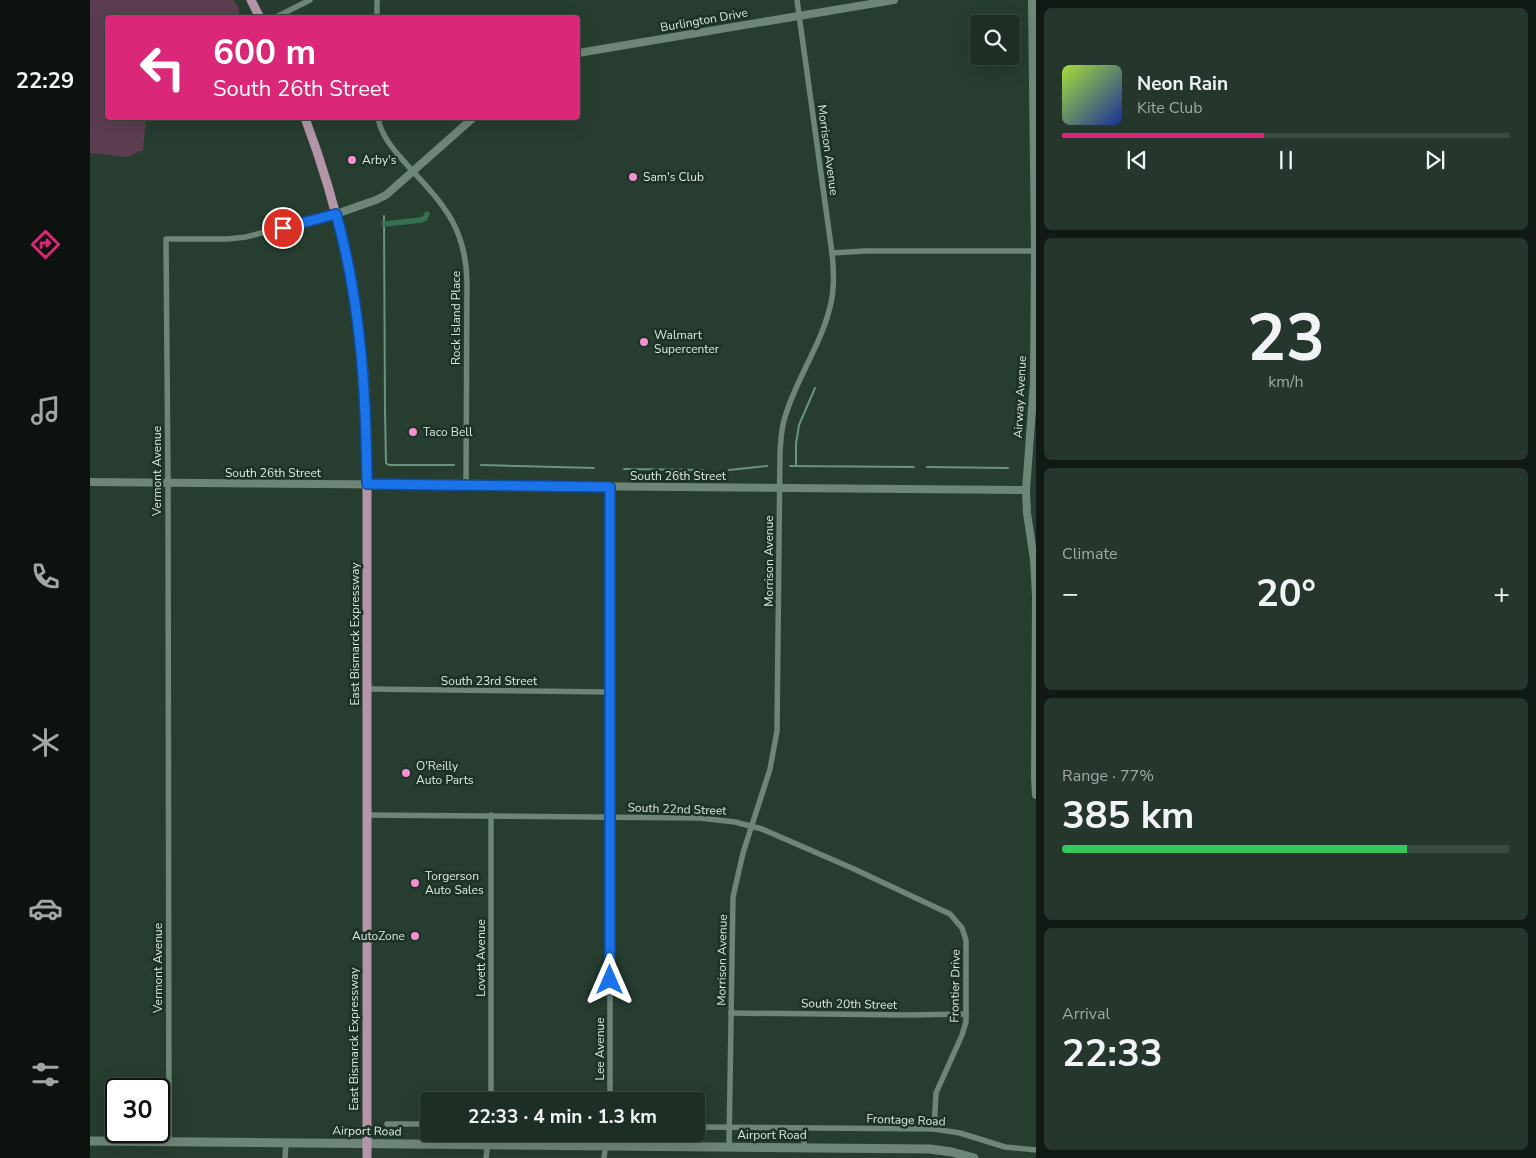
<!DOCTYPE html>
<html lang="en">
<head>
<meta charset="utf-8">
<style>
	:root { --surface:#1d2e24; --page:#25362c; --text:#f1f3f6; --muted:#a0a8a6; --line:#3b4a41; --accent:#db2777 }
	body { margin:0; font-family:"Nunito Sans",sans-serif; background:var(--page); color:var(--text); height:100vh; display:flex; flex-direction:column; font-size:19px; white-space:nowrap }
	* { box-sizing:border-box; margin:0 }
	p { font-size:16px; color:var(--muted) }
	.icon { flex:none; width:28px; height:28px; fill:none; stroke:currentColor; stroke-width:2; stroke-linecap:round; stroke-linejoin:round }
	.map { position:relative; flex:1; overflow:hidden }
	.drawer { display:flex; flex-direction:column; gap:8px; padding:8px; background:#101914; width:500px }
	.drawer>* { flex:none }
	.guide { position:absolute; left:15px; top:15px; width:475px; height:105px; border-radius:5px; box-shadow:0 5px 20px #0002,0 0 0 1px var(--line); background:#db2777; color:#fff; overflow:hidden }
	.tools { position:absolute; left:880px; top:15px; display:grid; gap:10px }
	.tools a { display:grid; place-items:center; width:50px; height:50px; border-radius:5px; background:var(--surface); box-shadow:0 5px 20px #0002,0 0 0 1px var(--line); font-size:25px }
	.speed { position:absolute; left:15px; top:1078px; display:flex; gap:10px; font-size:25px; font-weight:700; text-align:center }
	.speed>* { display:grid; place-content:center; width:65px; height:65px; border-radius:50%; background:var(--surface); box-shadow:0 5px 20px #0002,0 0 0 1px var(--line); line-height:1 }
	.speed .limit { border:2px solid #111; border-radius:8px; background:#fff; color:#111 }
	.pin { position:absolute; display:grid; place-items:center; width:42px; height:42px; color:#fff; margin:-21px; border:2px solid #fff; border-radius:50%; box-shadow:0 1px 5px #0007 }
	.me { position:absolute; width:55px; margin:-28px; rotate:0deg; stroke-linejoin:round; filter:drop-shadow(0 0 4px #0008) }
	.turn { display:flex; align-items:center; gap:18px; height:105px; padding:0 25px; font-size:22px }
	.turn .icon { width:65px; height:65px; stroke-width:2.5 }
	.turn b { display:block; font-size:35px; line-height:42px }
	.big { font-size:38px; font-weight:700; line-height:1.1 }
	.drawer .widget { flex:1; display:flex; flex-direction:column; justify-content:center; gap:8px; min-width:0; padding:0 18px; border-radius:8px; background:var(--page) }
	.drawer .dial { align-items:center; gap:0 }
	.dial b { font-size:65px; line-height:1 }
	.song { display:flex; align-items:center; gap:15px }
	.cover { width:60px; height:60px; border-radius:8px; background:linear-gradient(135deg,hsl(80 70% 55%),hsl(230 70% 35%)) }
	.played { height:5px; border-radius:2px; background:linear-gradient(90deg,var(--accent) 45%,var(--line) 45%) }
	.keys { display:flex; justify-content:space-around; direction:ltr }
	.heat { display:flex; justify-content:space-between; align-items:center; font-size:28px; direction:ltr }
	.charge { height:8px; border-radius:4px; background:linear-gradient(90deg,#34c759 77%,var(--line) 0) }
	.trip { position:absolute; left:330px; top:1092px; width:285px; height:50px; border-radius:5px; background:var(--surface); box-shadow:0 5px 20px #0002,0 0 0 1px var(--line); font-weight:700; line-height:50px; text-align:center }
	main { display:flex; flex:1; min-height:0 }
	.dock { display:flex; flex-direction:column; width:90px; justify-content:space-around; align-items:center; background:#0c120e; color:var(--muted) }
	.dock .icon { width:35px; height:35px }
	.dock .selected { color:var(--accent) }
	.dock b { font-size:22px; color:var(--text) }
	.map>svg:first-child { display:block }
</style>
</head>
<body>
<main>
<nav class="dock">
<b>22:29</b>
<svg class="icon selected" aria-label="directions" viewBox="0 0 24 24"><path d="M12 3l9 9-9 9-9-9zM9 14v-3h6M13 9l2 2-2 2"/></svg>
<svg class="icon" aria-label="music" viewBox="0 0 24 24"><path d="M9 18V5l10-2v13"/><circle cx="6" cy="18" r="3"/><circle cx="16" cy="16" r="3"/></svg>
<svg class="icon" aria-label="phone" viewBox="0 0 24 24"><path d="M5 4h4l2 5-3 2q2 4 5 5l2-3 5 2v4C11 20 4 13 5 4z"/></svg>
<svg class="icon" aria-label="climate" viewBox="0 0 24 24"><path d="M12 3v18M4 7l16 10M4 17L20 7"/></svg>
<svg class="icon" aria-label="car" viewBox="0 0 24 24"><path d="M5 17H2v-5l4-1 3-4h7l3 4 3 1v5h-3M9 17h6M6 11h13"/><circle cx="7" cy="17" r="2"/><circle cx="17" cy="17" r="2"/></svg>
<svg class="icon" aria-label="filters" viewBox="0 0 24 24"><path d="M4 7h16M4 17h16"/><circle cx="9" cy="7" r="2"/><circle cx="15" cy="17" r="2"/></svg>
</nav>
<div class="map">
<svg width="946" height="1158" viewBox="0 0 946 1158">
	<rect width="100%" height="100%" fill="#273d30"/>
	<!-- green -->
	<path fill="#5c3d50" d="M0,0H143L149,8V17L18,18V118H56L53,150L37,157L0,153Z"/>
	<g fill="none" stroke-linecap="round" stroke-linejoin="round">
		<!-- stream -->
		<g stroke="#68947c" stroke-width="2">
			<path d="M294,216L295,411L296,463L299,465H364"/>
			<path d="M391,465L504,468"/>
			<path d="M700,466L824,467"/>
			<path d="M706,466V444L709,425L725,388"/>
			<path d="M837,467L918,468"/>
			<path d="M534,469L613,470"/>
			<path d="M639,470L677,466"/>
		</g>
		<!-- canal -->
		<path stroke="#366f51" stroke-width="5.5" d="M294,224L331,220L335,218L337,214"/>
		<!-- minor -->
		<g stroke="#6e8678" stroke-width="5.5">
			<path d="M184,18L220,0"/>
			<path d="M287,18V0"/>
			<path d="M288,118C292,138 305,151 318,166C353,204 376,227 377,282L376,485"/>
			<path d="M742,253L775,251H945"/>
			<path d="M520,487V1101"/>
			<path d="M277,689L521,692"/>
			<path d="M277,815L610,818L645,822L672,829L764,869L860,914L872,928L876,940V1022L872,1035L846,1093L844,1129"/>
			<path d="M401,815V1101"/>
			<path d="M641,1013L816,1015L876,1014"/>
			<path d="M297,1124H339"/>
			<path d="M606,1127L844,1129L870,1133L915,1147L946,1150"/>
			<path d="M79,1142L78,483L76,239H137L156,237L246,214"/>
			<path d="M639,1147L643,897L653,853L680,769L687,731L690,452C691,440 691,428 695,417C706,379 731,345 740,307C745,289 744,271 742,253L707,0"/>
			<path d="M714,1148V1128"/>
			<path d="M195,1158L196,1143"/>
			<path d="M396,1158L399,1134"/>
			<path d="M514,1158L517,1134"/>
		</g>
		<!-- tertiary -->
		<g stroke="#6e8678" stroke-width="8">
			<path d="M942,0L945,251L944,382L936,490L937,513L944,560L946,596L945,779L946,795"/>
			<path d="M488,53L804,0"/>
			<path d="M246,214L286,200L296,195L383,118"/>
			<path d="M0,482L936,490"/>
		</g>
		<!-- secondary -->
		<path stroke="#6e8678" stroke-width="9" d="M0,1141L840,1149L862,1152L884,1158"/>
		<!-- primary -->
		<g stroke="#b596a9" stroke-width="9">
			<path d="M161,0L170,18"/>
			<path d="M215,118C246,200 266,286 274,374C277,410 277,447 277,484V1158"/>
		</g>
	</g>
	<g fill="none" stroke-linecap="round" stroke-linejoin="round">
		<defs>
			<path id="route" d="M193,228L246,214C271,302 276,393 277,484L520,487V980"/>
		</defs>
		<!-- route casing -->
		<use href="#route" stroke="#114b97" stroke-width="12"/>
		<!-- route -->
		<use href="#route" stroke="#1a73e8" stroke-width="9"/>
	</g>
	<!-- markers -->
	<g fill="#f690d0" stroke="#1d3226" stroke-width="2">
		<circle cx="262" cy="160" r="5"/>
		<circle cx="543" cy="177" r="5"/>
		<circle cx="554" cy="342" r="5"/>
		<circle cx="323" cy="432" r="5"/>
		<circle cx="316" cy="773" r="5"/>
		<circle cx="325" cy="883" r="5"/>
		<circle cx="325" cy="936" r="5"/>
	</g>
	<g text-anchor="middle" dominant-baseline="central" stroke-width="5" stroke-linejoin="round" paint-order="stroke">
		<!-- street labels -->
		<g font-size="12" fill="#dce9e1" stroke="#1d3226">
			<text transform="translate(614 20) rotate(-10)">Burlington Drive</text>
			<text transform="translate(738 150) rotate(82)">Morrison Avenue</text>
			<text transform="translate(366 318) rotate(-90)">Rock Island Place</text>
			<text transform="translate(930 397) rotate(-87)">Airway Avenue</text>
			<text transform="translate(67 471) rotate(-90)">Vermont Avenue</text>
			<text x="183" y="473">South 26th Street</text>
			<text x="588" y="476">South 26th Street</text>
			<text transform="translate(679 561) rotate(-90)">Morrison Avenue</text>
			<text transform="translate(265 634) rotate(-90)">East Bismarck Expressway</text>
			<text x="399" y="681">South 23rd Street</text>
			<text transform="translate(587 809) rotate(2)">South 22nd Street</text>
			<text transform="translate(391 958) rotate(-90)">Lovett Avenue</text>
			<text transform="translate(632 960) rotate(-89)">Morrison Avenue</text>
			<text transform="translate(68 968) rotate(-90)">Vermont Avenue</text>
			<text transform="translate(865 986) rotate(-89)">Frontier Drive</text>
			<text transform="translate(759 1004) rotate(1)">South 20th Street</text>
			<text transform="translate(264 1039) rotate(-90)">East Bismarck Expressway</text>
			<text transform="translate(510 1049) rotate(-90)">Lee Avenue</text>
			<text transform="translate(816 1120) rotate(2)">Frontage Road</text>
			<text transform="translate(277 1131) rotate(1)">Airport Road</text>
			<text x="682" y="1135">Airport Road</text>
		</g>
		<!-- poi labels -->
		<g font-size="12" fill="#dce9e1" stroke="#1d3226" text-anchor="start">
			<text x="272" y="160">Arby's</text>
			<text x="553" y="177">Sam's Club</text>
			<text x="564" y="335">Walmart<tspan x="564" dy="14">Supercenter</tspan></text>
			<text x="333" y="432">Taco Bell</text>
			<text x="326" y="766">O'Reilly<tspan x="326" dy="14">Auto Parts</tspan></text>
			<text x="335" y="876">Torgerson<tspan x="335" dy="14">Auto Sales</tspan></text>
			<text x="315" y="936" text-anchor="end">AutoZone</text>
		</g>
	</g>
</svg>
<div class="tools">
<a><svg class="icon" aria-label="search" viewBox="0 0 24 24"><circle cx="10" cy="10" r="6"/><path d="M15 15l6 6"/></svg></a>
</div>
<div class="speed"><div class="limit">30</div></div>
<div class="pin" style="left:193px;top:228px;background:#d93025"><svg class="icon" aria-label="arrive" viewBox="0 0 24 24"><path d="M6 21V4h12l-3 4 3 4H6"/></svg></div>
<svg class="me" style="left:520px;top:980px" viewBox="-20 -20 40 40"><path d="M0-17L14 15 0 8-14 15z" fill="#1a73e8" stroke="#fff" stroke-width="4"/></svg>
<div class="trip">22:33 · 4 min · 1.3 km</div>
<div class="guide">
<div class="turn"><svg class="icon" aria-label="left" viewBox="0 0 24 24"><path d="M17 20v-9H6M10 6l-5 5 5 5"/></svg><div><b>600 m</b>South 26th Street</div></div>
</div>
</div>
<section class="drawer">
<div class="widget">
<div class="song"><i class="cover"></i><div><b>Neon Rain</b><p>Kite Club</p></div></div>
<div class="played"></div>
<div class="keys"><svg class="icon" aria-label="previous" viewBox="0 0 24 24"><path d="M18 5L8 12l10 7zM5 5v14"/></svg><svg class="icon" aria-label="pause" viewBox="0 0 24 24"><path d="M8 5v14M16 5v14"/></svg><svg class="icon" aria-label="next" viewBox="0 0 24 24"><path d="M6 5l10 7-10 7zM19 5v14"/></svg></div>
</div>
<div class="widget dial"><b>23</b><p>km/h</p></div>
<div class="widget"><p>Climate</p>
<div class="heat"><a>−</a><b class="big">20°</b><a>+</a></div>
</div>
<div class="widget"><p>Range · 77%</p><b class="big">385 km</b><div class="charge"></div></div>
<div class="widget"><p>Arrival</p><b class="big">22:33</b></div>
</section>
</main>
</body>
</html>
